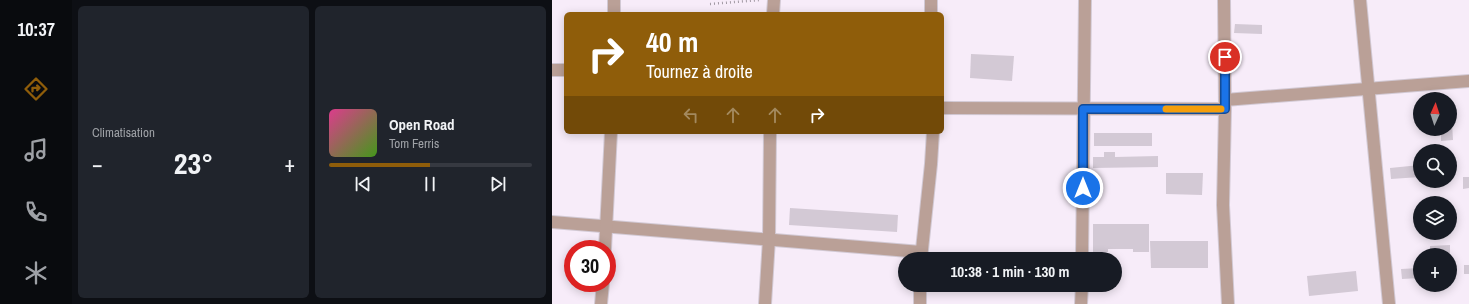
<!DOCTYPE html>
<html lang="fr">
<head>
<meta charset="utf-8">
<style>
	:root { --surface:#171b24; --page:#20242c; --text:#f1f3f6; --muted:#9ea1a6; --line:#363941; --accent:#8f5d0a }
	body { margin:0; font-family:"Archivo Narrow",sans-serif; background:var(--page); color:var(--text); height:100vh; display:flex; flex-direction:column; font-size:15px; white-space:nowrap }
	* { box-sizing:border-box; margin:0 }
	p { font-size:13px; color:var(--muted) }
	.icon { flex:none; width:22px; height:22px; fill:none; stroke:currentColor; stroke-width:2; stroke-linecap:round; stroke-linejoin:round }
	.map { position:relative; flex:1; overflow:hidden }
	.sheet { display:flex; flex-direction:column; gap:6px; padding:6px; background:#0d0f14; width:480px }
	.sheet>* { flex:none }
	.hud { position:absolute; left:12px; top:12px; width:380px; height:122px; border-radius:6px; box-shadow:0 2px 10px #0003; background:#8f5d0a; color:#fff; overflow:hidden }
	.needle { width:26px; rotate:3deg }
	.fabs { position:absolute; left:861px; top:92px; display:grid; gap:8px }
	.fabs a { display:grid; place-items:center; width:44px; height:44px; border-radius:50%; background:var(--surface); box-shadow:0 2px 10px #0003; font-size:20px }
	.speed { position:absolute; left:12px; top:240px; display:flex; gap:8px; font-size:20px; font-weight:700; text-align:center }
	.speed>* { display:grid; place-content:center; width:52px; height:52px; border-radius:50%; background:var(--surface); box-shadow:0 2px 10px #0003; line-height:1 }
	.speed .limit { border:6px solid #d22; background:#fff; color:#111 }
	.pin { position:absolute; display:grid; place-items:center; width:34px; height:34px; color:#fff; margin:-17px; border:2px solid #fff; border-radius:50%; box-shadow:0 1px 4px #0007 }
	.me { position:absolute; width:44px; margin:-22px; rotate:0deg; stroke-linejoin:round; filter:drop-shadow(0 0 3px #0008) }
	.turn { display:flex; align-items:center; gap:14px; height:84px; padding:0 16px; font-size:18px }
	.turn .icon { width:52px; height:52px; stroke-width:2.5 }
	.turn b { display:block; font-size:28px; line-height:34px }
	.lanes { display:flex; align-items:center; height:38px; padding:0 16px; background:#0003; justify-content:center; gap:20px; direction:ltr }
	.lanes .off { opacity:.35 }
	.big { font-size:30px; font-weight:700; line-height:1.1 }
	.sheet .widget { flex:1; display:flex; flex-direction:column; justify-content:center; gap:6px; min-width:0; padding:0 14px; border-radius:6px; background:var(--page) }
	.song { display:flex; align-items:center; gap:12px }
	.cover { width:48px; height:48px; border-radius:6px; background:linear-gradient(135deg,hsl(330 70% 55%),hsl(100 70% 35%)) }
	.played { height:4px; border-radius:2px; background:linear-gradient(90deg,var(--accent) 50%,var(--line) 50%) }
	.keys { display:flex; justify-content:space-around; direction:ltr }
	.heat { display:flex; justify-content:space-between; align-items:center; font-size:22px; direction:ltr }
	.sheet .tiles { flex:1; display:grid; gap:6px; grid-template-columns:repeat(2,1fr) }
	.trip { position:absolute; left:346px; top:252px; width:224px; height:40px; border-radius:20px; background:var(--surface); box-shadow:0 2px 10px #0003; font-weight:700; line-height:40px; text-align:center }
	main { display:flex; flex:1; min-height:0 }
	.tabs { display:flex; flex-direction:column; width:72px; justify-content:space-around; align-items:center; background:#090b0e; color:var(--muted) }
	.tabs .icon { width:28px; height:28px }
	.tabs .active { color:var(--accent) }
	.tabs b { font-size:18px; color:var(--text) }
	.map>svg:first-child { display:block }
</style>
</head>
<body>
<main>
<nav class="tabs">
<b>10:37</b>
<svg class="icon active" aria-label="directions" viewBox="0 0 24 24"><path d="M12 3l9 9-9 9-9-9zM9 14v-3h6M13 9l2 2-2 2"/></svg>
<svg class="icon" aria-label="music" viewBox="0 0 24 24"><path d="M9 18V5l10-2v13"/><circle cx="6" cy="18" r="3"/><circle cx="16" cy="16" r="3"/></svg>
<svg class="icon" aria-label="phone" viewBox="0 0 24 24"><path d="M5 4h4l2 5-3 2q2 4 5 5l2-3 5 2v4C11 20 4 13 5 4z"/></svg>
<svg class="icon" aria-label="climate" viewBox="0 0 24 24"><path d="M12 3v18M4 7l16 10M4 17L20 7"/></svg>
</nav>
<section class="sheet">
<div class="tiles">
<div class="widget"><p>Climatisation</p>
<div class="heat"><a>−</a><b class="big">23°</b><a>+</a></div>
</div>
<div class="widget">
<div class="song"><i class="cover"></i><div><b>Open Road</b><p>Tom Ferris</p></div></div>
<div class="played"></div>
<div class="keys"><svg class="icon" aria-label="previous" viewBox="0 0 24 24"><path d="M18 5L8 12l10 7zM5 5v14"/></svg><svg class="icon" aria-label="pause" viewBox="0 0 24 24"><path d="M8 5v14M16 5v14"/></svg><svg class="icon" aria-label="next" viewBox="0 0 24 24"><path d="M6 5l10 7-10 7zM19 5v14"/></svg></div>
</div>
</div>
</section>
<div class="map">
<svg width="917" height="304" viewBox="0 0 917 304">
	<rect width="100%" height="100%" fill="#f7ecf9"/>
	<!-- building -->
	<g fill="#d3c9d5">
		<path d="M683,24L710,25V34L682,33Z"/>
		<path d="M419,54L462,56L460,81L418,78Z"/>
		<path d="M898,106H899L901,140L889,141V129H898Z"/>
		<rect x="542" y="133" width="58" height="13"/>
		<path d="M552,152H563V157L606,156V167L541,168V157H552Z"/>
		<path d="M868,165V177L839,179L838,168Z"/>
		<path d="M614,173H651L650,195L614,194Z"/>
		<path d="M911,177H917V188L911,189Z"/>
		<path d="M238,208L346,215L345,232L237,225Z"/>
		<path d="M541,224H597V252H581V249H556V252H541Z"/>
		<path d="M598,241H656V268H599Z"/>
		<path d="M898,245V255H878V246Z"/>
		<rect x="912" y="265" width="5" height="9"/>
		<path d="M868,268V278L850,279L849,269Z"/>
		<path d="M804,271L806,291L757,296L755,276Z"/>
	</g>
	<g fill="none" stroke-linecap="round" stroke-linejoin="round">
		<defs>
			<g id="minor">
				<path d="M62,0V14"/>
				<path d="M379,0V14"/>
				<path d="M672,0L673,109L671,205L676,304"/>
				<path d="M808,0L837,304"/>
				<path d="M221,14L222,0"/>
				<path d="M0,70H14"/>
				<path d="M673,100L917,81"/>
				<path d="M390,108L673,109"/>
				<path d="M0,222L369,252"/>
				<path d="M53,249L59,132"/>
				<path d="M369,259L379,164L381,132"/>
				<path d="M530,259L533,0"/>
				<path d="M49,304L51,283"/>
				<path d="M213,304L217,239L218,132"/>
				<path d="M368,304V285"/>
				<path d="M529,304L530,285"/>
			</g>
		</defs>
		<!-- minor casing -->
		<use href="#minor" stroke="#d2c9d4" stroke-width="14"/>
		<!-- path -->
		<path stroke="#a29aa4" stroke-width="2.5" stroke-dasharray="1 3" stroke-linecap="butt" d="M158,4L208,0"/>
		<!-- minor -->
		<use href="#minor" stroke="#baa097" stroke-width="12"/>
	</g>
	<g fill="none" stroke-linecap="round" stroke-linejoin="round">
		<defs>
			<path id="route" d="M531,188V109H673V57"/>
		</defs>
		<!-- route casing -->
		<use href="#route" stroke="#114b97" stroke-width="10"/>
		<!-- route -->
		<use href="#route" stroke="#1a73e8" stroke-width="7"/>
		<!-- slow -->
		<path stroke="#f59e0b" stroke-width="7" d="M614,109H669"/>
	</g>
</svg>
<div class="fabs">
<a><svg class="needle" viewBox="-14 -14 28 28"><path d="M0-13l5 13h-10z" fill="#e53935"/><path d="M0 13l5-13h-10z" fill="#9ea1a6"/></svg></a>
<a><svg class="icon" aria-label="search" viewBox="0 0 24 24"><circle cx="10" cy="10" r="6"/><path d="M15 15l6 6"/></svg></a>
<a><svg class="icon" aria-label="layers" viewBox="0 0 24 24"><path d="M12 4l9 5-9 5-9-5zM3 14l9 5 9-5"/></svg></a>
<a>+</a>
</div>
<div class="speed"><div class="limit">30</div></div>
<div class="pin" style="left:673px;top:57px;background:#d93025"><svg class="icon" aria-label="arrive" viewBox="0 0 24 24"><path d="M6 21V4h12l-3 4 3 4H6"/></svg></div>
<svg class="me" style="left:531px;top:188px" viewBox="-20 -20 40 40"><circle r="17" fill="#1a73e8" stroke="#fff" stroke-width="3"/><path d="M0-11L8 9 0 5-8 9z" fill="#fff"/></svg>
<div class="trip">10:38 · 1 min · 130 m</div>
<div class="hud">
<div class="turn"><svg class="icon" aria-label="right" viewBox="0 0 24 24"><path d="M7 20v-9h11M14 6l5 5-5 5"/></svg><div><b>40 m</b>Tournez à droite</div></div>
<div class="lanes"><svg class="icon off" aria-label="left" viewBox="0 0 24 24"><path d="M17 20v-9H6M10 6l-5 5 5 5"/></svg><svg class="icon off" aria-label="ahead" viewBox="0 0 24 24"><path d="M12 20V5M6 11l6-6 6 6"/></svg><svg class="icon off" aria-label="ahead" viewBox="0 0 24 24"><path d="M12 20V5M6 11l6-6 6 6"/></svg><svg class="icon" aria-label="right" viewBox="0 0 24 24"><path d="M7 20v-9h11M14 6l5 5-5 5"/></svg></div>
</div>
</div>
</main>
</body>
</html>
